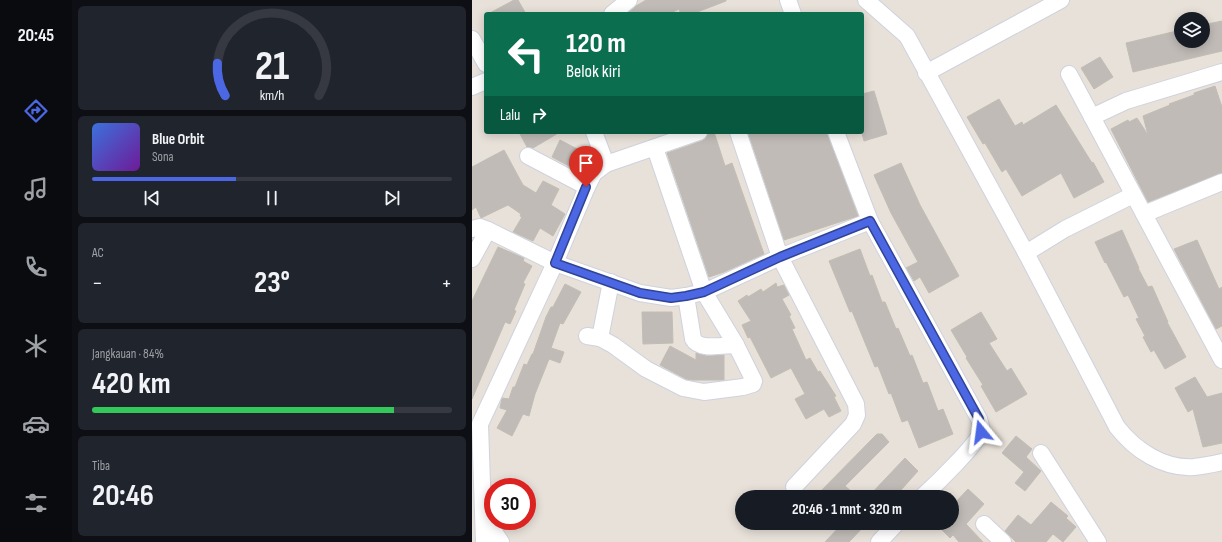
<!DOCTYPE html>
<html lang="id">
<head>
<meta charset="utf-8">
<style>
	:root { --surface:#171b24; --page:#20242c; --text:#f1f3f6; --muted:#9ea1a6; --line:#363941; --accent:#4b67e3 }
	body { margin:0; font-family:"Sofia Sans Condensed",sans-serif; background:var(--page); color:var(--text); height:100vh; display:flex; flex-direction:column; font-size:15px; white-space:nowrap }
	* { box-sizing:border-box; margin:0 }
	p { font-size:13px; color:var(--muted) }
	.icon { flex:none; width:22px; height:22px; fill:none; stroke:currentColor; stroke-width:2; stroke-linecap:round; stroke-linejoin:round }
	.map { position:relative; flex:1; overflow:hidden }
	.drawer { display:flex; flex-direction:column; gap:6px; padding:6px; background:#0d0f14; width:400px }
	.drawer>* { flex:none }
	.banner { position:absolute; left:12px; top:12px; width:380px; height:122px; border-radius:4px; box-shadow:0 2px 10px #0003; background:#0b6e4f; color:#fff; overflow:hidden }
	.buttons { position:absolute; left:702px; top:12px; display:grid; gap:8px }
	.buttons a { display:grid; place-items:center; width:36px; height:36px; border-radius:50%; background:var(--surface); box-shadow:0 2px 10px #0003; font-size:20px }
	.speed { position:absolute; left:12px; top:478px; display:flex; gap:8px; font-size:20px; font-weight:700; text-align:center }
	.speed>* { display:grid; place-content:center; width:52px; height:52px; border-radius:50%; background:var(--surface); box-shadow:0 2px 10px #0003; line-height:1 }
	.speed .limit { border:6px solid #d22; background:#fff; color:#111 }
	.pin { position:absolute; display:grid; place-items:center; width:34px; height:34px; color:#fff; margin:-41px -17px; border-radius:50% 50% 50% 0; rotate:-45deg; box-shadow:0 0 4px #0007 }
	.pin .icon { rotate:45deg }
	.me { position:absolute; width:44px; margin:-22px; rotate:344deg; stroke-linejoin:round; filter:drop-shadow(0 0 3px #0008) }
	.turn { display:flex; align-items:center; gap:14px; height:84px; padding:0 16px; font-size:18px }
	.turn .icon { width:52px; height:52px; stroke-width:2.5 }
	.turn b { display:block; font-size:28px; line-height:34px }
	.then { display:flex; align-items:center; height:38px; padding:0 16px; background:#0003; gap:8px; font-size:15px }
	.big { font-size:30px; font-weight:700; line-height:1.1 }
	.drawer .tile { flex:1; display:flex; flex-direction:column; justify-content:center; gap:6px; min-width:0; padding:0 14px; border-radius:6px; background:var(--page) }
	.drawer .dial { align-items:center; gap:0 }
	.dial svg { height:104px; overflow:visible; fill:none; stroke:var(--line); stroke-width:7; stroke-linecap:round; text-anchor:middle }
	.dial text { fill:var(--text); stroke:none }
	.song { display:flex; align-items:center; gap:12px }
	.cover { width:48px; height:48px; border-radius:6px; background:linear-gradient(135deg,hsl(220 70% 55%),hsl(280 70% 35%)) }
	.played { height:4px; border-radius:2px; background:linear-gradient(90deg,var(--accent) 40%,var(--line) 40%) }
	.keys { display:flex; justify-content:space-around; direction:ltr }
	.heat { display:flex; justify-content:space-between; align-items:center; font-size:22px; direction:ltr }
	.charge { height:6px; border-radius:3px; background:linear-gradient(90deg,#34c759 84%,var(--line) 0) }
	.trip { position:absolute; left:263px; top:490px; width:224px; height:40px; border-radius:20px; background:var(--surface); box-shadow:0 2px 10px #0003; font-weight:700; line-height:40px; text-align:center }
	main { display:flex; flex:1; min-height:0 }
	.tab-bar { display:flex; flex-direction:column; width:72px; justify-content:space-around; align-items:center; background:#090b0e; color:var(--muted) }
	.tab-bar .icon { width:28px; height:28px }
	.tab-bar .selected { color:var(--accent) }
	.tab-bar b { font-size:18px; color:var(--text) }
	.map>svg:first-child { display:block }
</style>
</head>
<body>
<main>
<nav class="tab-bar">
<b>20:45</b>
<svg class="icon selected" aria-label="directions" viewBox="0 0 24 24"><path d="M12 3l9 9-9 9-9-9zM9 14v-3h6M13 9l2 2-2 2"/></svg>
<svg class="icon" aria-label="music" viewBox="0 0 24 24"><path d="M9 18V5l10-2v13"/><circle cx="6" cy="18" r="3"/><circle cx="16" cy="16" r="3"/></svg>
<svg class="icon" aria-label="phone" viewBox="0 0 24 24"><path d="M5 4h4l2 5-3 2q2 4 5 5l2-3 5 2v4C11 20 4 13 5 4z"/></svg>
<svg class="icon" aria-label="climate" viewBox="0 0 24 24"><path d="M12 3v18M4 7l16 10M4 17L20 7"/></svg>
<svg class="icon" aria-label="car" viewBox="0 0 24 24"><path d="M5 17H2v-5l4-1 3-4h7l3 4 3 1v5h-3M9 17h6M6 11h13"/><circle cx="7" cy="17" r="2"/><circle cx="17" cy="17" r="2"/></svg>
<svg class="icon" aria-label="filters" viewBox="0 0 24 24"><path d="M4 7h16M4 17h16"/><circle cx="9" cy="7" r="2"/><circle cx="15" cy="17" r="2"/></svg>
</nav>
<section class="drawer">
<div class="tile dial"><svg viewBox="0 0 100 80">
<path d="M14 69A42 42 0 1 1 86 69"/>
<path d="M14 69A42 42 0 0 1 8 44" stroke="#4b67e3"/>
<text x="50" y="56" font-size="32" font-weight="700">21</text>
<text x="50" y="72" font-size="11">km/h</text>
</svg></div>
<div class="tile">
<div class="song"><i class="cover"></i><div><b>Blue Orbit</b><p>Sona</p></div></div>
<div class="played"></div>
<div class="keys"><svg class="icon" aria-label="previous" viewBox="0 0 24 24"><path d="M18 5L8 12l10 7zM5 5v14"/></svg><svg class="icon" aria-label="pause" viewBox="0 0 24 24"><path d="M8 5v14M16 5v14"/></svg><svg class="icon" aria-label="next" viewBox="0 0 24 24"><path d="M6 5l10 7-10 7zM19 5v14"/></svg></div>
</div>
<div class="tile"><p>AC</p>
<div class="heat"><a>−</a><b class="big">23°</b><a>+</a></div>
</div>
<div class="tile"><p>Jangkauan · 84%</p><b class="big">420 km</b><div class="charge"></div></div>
<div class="tile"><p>Tiba</p><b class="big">20:46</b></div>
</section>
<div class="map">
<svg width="750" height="542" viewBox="0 0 750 542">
	<rect width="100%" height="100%" fill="#e7e1d9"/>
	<!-- building -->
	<g fill="#c0bbb6" stroke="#c2bdb4">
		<path d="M42,0H46L54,14H16Z"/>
		<path d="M174,0H254V1L220,14H209L207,9L197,14H155L164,6Z"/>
		<path d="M750,21V51L661,72L654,43L709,30V41H731V25Z"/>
		<path d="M628,57L641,77L622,89L609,68Z"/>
		<path d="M743,86L750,107V173L676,202L639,129L656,120L657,122L665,118L676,135L671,116L698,105L697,104L722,95V93Z"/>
		<path d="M402,91L415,134L392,141L390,133V94Z"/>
		<path d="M527,99L543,126L550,122L551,125L584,105L620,163L621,162L632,182L602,198L589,173L550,196L534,169L530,172L513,143L511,144L495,117Z"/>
		<path d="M47,132H88L61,148L55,147Z"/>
		<path d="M236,132H242L253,166L260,163L292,254L252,272L237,277L195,153L230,141L234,138Z"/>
		<path d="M276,132H355L386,216L312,240Z"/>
		<path d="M88,140L109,151L101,168L80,157Z"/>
		<path d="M32,150L51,185L64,193L71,181L87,189L79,205L93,214L81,236L68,228L61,241L41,232L50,217L48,216L49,214L36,205L9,218L4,207L0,210V167Z"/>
		<path d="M429,163L448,205L487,276L457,293L448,277L442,281L434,268L446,262L419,213L402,175Z"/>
		<path d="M650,230L667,268H666L676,287L680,286L696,322H695L714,357L693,369L682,350L679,352L671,337L673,336L664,319L667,318L656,295L652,297L634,262L633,263L623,242Z"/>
		<path d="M725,240L747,289L750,287V326L744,329L702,249Z"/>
		<path d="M26,247L52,258L51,261L60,266L51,283L53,284L42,310L44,311L38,324L33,322L0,399V301Z"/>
		<path d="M388,249L398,276L400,275L410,302H413L424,329L426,328L438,356L440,355L451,383L455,382L466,411L471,409L481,434L447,448L436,420L430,422L419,393L417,394L406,366L403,367L380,311L378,312L357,261Z"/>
		<path d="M304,283L305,287L312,285L317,295L310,299L319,315L317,316L323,328L320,329L334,360L338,358L346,372L348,371L364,396L362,397L369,411L357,417L352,409L334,419L323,399L333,394L319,368L299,378L278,337L276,338L270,325L279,321L266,301L275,295L276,297L289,289L291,292Z"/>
		<path d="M93,284L109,292L91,324L88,323L79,348L92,352L88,363L77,359L63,394L57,416L51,414L40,436L25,428L35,410L28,408L30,398L37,399L41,387H43L52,364L55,365L60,354H61L74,317L79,307H81Z"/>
		<path d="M170,312H200L201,343L171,344Z"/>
		<path d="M509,312L525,339L517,343L535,371L539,368L555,394L524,412L509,386L511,385L494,358L495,357L479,330Z"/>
		<path d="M198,346L224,360V353L234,356L252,355V380H220L214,379L188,365Z"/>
		<path d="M723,377L735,397L750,393V443L731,447L721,409L716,412L703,388Z"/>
		<path d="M405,434H410L417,442L373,486L386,497H343Z"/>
		<path d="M544,436L560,449L554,457L569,471L553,491L543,483L552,472L530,453Z"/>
		<path d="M433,458L446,471L429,490L421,497H396Z"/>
		<path d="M496,489L512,504L494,524L511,542H487L481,535L478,538L463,523H480V506Z"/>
		<path d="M579,502L596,516L594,518L604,527L591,542L581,534L574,542H544L533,531L546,515L559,525Z"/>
		<path d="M371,523H395L377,542H353Z"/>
	</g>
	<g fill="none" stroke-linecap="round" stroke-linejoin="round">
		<defs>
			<g id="minor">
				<path d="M316,0L321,14"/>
				<path d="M394,0L435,36L554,253L645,427C663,450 691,469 722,467C731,466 741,464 750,462"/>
				<path d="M140,14L157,0"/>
				<path d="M0,39L14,64"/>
				<path d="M454,73L589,0"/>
				<path d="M597,74L750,360"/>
				<path d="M0,87L14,81"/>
				<path d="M620,117L654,101L750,72"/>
				<path d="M122,132L134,164"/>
				<path d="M266,132L308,257L384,404L385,415L381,424L322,487"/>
				<path d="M364,132L398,221L507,419C508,423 510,427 509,431C507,443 462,486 450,497"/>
				<path d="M56,156L115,187"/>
				<path d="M672,214L750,182"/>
				<path d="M0,229L8,227L16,230"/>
				<path d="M554,253L593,229L661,195"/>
				<path d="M0,259L16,230L83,263L168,293L199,298L214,296L232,292L308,257L398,221"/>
				<path d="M214,296L221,339C227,351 252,345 264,345"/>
				<path d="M115,336L128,338L141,345L174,369L211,388L232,392L271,387L281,384L282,381L264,345L232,292L183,148"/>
				<path d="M128,338L139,282"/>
				<path d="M569,453L626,542"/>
				<path d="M12,517L29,542"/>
				<path d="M512,524L531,542"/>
				<path d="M12,542L8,424L83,263L115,187L122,173L134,164L227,132"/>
				<path d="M407,542L425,523"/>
			</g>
		</defs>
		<!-- minor casing -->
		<use href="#minor" stroke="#cfd2de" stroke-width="18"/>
		<!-- minor -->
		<use href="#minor" stroke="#fff" stroke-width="16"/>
	</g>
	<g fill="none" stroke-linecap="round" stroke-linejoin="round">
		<defs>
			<path id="route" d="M114,187L83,263L168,293L199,298L214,296L232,292L308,257L398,221L507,419L509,432"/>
		</defs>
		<!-- route casing -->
		<use href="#route" stroke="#314394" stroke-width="10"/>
		<!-- route -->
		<use href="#route" stroke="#4b67e3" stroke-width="7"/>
	</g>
</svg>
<div class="buttons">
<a><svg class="icon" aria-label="layers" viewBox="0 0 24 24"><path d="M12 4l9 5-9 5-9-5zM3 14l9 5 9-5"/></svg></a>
</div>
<div class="speed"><div class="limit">30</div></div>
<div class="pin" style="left:114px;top:187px;background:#d93025"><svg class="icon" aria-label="arrive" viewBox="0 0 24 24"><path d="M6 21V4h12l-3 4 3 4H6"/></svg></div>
<svg class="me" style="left:509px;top:432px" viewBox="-20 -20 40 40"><path d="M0-17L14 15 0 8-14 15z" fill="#4b67e3" stroke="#fff" stroke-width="4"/></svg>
<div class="trip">20:46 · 1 mnt · 320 m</div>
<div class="banner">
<div class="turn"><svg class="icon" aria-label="left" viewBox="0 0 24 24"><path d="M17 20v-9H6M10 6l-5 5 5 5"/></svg><div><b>120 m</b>Belok kiri</div></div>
<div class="then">Lalu<svg class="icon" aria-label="right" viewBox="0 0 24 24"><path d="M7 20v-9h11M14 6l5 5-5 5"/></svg></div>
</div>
</div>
</main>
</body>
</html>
